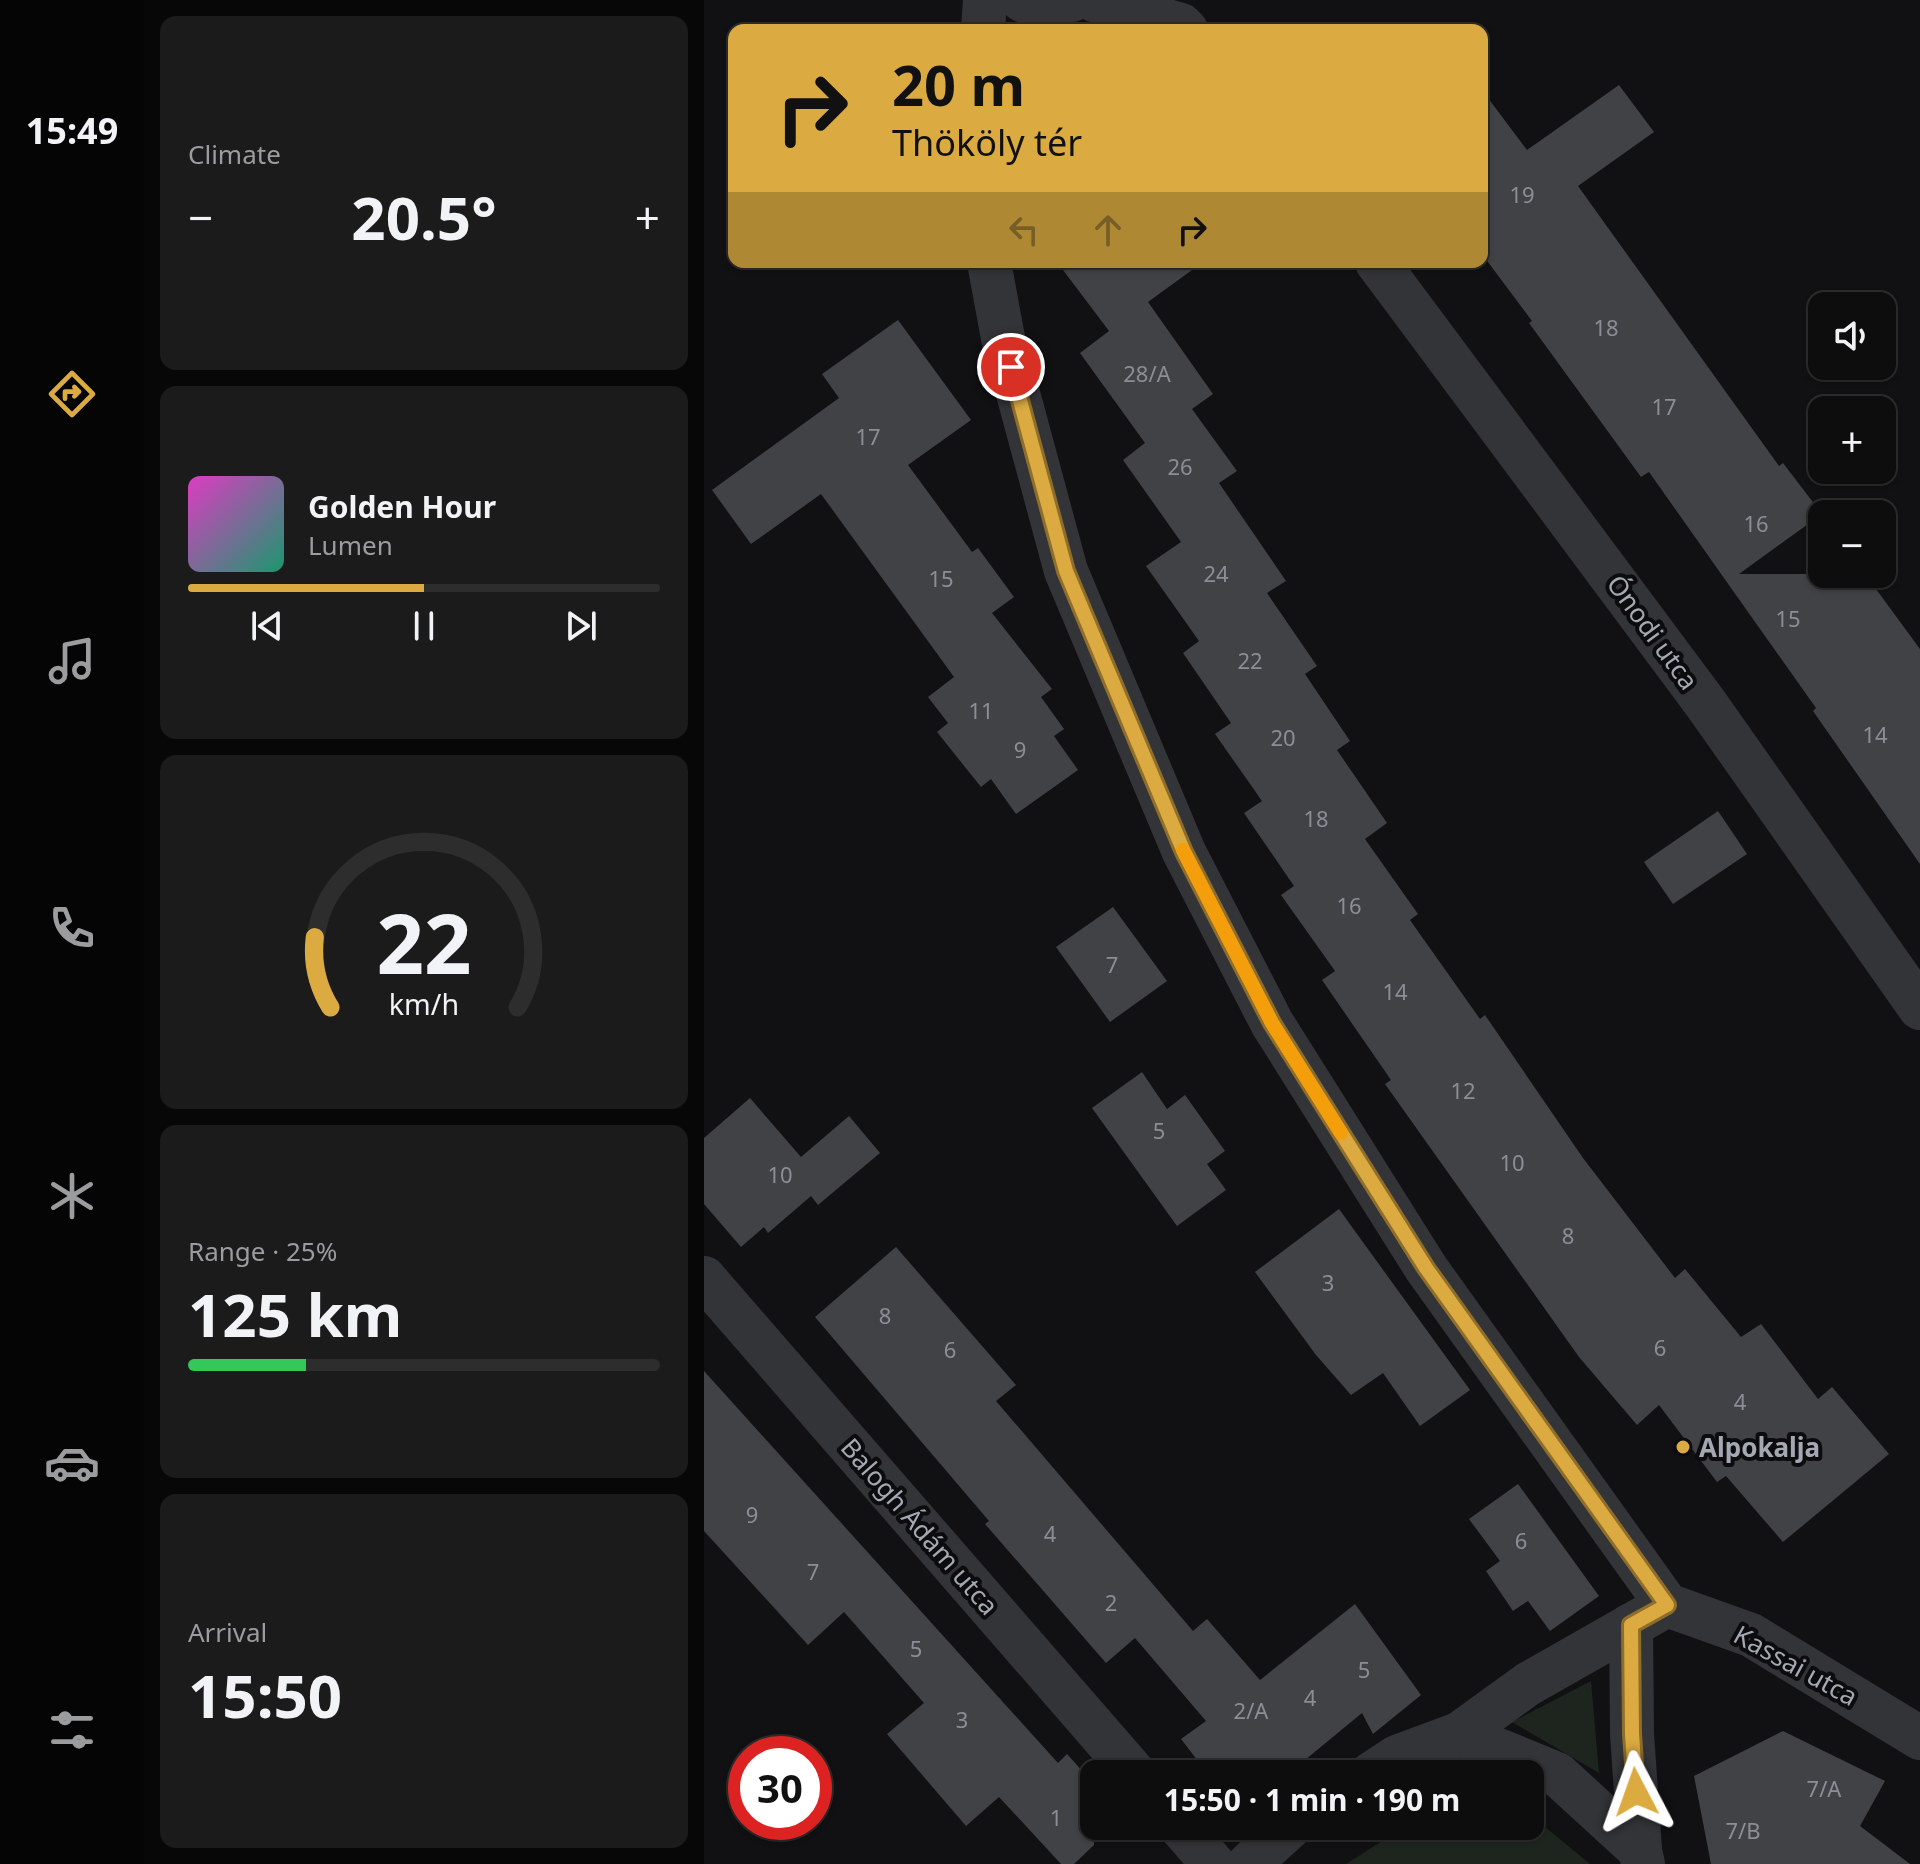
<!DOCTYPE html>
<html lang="en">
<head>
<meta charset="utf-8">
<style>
	:root { --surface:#0d0d0e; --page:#1b1b1c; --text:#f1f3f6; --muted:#9a9c9e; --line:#2d2d2e; --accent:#dbaa41 }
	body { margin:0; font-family:"Noto Sans",sans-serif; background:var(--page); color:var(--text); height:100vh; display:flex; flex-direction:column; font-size:30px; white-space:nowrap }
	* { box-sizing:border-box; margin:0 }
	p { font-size:26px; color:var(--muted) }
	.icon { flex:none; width:44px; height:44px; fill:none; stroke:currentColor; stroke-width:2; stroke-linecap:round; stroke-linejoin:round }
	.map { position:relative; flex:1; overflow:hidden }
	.drawer { display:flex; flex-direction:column; gap:16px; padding:16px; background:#070708; width:560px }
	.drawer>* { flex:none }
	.hud { position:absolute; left:24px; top:24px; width:760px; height:244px; border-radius:16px; box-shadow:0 2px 6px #0004,0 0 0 2px var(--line); background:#dbaa41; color:#111; overflow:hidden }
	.controls { position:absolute; left:1104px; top:292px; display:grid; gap:16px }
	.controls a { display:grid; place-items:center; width:88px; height:88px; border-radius:16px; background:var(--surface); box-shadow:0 2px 6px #0004,0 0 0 2px var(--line); font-size:40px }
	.speed { position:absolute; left:24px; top:1736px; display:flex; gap:16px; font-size:40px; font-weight:700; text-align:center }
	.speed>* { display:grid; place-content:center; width:104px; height:104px; border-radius:50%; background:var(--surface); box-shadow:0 2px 6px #0004,0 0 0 2px var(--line); line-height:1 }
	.speed .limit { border:12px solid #d22; background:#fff; color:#111 }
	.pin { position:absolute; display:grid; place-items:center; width:68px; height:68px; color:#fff; margin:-34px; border:4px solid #fff; border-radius:50%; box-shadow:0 2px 8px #0007 }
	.me { position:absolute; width:88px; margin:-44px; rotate:356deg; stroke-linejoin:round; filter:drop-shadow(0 0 6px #0008) }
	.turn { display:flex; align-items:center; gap:28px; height:168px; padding:0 32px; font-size:36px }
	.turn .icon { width:104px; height:104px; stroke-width:2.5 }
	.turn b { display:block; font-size:56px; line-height:68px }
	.lanes { display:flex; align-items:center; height:76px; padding:0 32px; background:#0003; justify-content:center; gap:40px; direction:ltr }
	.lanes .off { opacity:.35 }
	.big { font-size:60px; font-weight:700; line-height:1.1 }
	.drawer .widget { flex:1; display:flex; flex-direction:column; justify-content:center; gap:12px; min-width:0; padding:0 28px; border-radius:16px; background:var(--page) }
	.drawer .dial { align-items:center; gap:0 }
	.dial svg { height:208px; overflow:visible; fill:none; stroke:var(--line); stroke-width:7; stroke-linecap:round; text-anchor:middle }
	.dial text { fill:var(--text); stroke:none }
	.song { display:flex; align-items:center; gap:24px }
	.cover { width:96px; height:96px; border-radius:12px; background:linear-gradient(135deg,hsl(310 70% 55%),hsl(160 70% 35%)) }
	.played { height:8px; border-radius:4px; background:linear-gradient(90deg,var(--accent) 50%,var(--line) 50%) }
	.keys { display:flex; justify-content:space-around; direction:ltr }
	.heat { display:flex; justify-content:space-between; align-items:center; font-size:44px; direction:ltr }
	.charge { height:12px; border-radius:6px; background:linear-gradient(90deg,#34c759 25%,var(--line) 0) }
	.trip { position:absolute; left:376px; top:1760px; width:464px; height:80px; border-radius:16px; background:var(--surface); box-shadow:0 2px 6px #0004,0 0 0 2px var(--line); font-weight:700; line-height:80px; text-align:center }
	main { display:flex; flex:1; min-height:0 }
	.tabs { display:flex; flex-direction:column; width:144px; justify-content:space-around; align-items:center; background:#050506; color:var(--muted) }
	.tabs .icon { width:56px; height:56px }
	.tabs .on { color:var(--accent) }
	.tabs b { font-size:36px; color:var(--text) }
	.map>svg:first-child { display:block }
</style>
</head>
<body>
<main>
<nav class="tabs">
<b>15:49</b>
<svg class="icon on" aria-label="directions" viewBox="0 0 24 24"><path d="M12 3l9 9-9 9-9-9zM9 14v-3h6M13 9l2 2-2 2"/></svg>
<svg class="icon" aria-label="music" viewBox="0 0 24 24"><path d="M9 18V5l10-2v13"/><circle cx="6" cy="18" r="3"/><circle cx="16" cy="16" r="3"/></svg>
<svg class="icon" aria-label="phone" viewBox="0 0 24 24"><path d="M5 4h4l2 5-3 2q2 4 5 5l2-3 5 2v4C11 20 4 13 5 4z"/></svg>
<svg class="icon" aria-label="climate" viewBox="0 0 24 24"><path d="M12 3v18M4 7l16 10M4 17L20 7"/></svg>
<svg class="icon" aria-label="car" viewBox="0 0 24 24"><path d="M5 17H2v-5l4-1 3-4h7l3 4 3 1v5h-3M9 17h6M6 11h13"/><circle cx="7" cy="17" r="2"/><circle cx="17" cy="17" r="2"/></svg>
<svg class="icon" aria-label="filters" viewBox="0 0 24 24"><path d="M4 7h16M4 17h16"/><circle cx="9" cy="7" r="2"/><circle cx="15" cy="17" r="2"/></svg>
</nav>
<section class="drawer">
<div class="widget"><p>Climate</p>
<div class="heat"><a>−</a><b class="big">20.5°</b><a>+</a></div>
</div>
<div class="widget">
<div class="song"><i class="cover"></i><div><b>Golden Hour</b><p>Lumen</p></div></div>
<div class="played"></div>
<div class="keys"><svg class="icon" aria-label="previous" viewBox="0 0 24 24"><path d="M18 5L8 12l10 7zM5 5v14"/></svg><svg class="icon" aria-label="pause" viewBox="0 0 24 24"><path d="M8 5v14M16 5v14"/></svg><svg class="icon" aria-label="next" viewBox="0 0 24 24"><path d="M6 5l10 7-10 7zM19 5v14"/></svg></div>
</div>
<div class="widget dial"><svg viewBox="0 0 100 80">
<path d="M14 69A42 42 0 1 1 86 69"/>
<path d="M14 69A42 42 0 0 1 8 42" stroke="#dbaa41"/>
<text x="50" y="56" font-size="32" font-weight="700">22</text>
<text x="50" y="72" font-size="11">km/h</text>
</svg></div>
<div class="widget"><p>Range · 25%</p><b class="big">125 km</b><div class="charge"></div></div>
<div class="widget"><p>Arrival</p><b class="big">15:50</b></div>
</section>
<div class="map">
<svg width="1216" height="1864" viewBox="0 0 1216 1864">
	<rect width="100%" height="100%" fill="#111113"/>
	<!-- green -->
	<g fill="#1e251f">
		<path d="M887,1681L895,1773L808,1722Z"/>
		<path d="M826,1820L835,1822L886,1864H642L702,1826H826Z"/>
	</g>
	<!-- building -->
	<g fill="#414246">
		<path d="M915,85L950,132L874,186L1075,466L1079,463L1118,514L1035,574H1161L1216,649V864L1109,711L1112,708L945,472L937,477L825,323L828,321L778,254V90L823,150Z"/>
		<path d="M353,262H499L444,302L509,394L488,409L533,471L515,483L582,581L563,593L613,666L601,674L646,741L633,750L683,823L661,839L714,914L706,920L776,1019L781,1015L879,1158L971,1278L981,1269L1037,1337L1057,1324L1114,1399L1128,1387L1185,1454L1079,1542L1022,1476L1013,1482L955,1405L933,1425L875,1357L681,1084L687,1080L618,980L631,971L577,895L590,886L540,813L558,801L511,734L527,723L479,653L495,641L442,566L477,542L419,460L441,443L376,353L405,331Z"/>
		<path d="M194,320L267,420L204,465L268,552L274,548L310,597L288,613L348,689L337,697L360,729L350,736L374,770L312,814L287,779L277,787L233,732L244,723L224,697L250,677L117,494L47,544L8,490L135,398L118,374Z"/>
		<path d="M1014,811L1043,854L969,904L940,862Z"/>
		<path d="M409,907L463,981L406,1022L352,947Z"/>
		<path d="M438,1072L463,1109L481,1095L521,1151L503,1164L522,1190L473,1226L388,1108Z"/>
		<path d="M46,1098L97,1157L145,1116L176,1153L114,1205L107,1196L64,1233L60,1227L37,1247L0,1204V1138Z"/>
		<path d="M635,1209L766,1390L716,1426L679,1373L647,1395L612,1355L551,1272Z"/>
		<path d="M192,1247L312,1385L292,1401L489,1631L503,1619L556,1680L651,1604L717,1695L669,1734L658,1713L584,1774H504L477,1739L502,1721L431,1638L402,1663L281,1524L285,1521L111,1317Z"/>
		<path d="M0,1371L354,1763L363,1754L390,1784V1845L370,1864H357L295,1797L262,1826L183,1734L220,1703L140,1612L104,1645L0,1531Z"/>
		<path d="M814,1484L895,1596L846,1631L824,1601L809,1611L782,1571L796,1561L765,1519Z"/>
		<path d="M1079,1731L1181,1781L1156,1826L1206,1864H1007L990,1776Z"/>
	</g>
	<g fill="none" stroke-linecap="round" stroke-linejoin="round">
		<!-- minor -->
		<g stroke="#333437" stroke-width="44">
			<path d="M318,0L325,3L368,0"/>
			<path d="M390,0L477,25L482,30"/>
			<path d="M279,30L281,0"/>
			<path d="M285,262L299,338L362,571L480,852L568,1023L722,1268L963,1605"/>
			<path d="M673,262L1002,704L1216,1008"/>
			<path d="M0,1278L431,1774"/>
			<path d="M963,1605L1047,1635L1216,1738"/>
			<path d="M927,1625L928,1734L936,1850"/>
			<path d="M755,1734L824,1684L963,1605"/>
			<path d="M667,1774L693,1757L755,1734L853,1774L936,1850L939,1864"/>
			<path d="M476,1826L509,1864"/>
			<path d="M545,1864L587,1826"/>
		</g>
	</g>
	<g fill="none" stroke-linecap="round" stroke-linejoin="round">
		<defs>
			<path id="route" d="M307,367L362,571L480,852L568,1023L722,1268L963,1605L927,1625L928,1734L932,1792"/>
		</defs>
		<!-- route casing -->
		<use href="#route" stroke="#8e6e2a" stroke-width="20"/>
		<!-- route -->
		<use href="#route" stroke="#dbaa41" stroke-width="14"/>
		<!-- slow -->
		<path stroke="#f59e0b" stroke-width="14" d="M479,850L568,1023L637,1133"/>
	</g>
	<!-- markers -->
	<circle fill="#dbaa41" stroke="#0c0c0e" stroke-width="3" cx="979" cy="1447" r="8"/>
	<g text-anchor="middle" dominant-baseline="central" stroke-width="8" stroke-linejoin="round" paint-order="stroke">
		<!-- number labels -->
		<g font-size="22" fill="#8b8e97">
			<text x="818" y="194">19</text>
			<text x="902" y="327">18</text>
			<text x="443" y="373">28/A</text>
			<text x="960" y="406">17</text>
			<text x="164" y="436">17</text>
			<text x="476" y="466">26</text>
			<text x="1052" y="523">16</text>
			<text x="512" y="573">24</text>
			<text x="237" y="578">15</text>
			<text x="1084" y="618">15</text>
			<text x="546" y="660">22</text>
			<text x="277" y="710">11</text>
			<text x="1171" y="734">14</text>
			<text x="579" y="737">20</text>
			<text x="316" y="749">9</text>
			<text x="612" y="818">18</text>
			<text x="645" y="905">16</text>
			<text x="408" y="964">7</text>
			<text x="691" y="991">14</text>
			<text x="759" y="1090">12</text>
			<text x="455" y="1130">5</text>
			<text x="808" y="1162">10</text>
			<text x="76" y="1174">10</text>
			<text x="864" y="1235">8</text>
			<text x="624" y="1282">3</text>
			<text x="181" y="1315">8</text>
			<text x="956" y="1347">6</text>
			<text x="246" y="1349">6</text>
			<text x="1036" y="1401">4</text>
			<text x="48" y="1514">9</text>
			<text x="346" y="1533">4</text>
			<text x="817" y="1540">6</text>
			<text x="109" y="1571">7</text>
			<text x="407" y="1602">2</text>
			<text x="212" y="1648">5</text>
			<text x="660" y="1669">5</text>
			<text x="606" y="1697">4</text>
			<text x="547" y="1710">2/A</text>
			<text x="258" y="1719">3</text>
			<text x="1120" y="1788">7/A</text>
			<text x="352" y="1817">1</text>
			<text x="1039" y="1830">7/B</text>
		</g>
		<!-- street labels -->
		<g font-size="26" fill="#a4a8b2" stroke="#0c0c0e">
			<text transform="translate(949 632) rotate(54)">Ónodi utca</text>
			<text transform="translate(216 1526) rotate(49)">Balogh Ádám utca</text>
			<text transform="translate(1092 1665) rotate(29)">Kassai utca</text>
		</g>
		<!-- poi labels -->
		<g font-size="26" font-weight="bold" fill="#a4a8b2" stroke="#0c0c0e" text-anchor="start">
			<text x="995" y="1447">Alpokalja</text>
		</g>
	</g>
</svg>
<div class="controls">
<a><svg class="icon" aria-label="sound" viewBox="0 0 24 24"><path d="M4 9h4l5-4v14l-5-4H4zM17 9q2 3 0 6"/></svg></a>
<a>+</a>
<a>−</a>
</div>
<div class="speed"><div class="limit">30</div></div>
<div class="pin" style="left:307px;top:367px;background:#d93025"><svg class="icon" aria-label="arrive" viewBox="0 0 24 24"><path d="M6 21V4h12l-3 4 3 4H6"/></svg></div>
<svg class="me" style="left:932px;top:1792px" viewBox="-20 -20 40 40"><path d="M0-17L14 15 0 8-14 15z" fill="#dbaa41" stroke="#fff" stroke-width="4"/></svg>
<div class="trip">15:50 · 1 min · 190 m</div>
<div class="hud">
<div class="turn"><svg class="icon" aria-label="right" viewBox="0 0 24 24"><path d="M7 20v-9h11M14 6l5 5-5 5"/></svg><div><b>20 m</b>Thököly tér</div></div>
<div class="lanes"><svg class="icon off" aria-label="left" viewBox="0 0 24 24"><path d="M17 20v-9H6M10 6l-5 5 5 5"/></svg><svg class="icon off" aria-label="ahead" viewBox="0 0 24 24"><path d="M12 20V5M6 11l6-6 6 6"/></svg><svg class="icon" aria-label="right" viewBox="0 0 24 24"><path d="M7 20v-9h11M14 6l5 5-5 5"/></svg></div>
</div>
</div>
</main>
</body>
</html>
